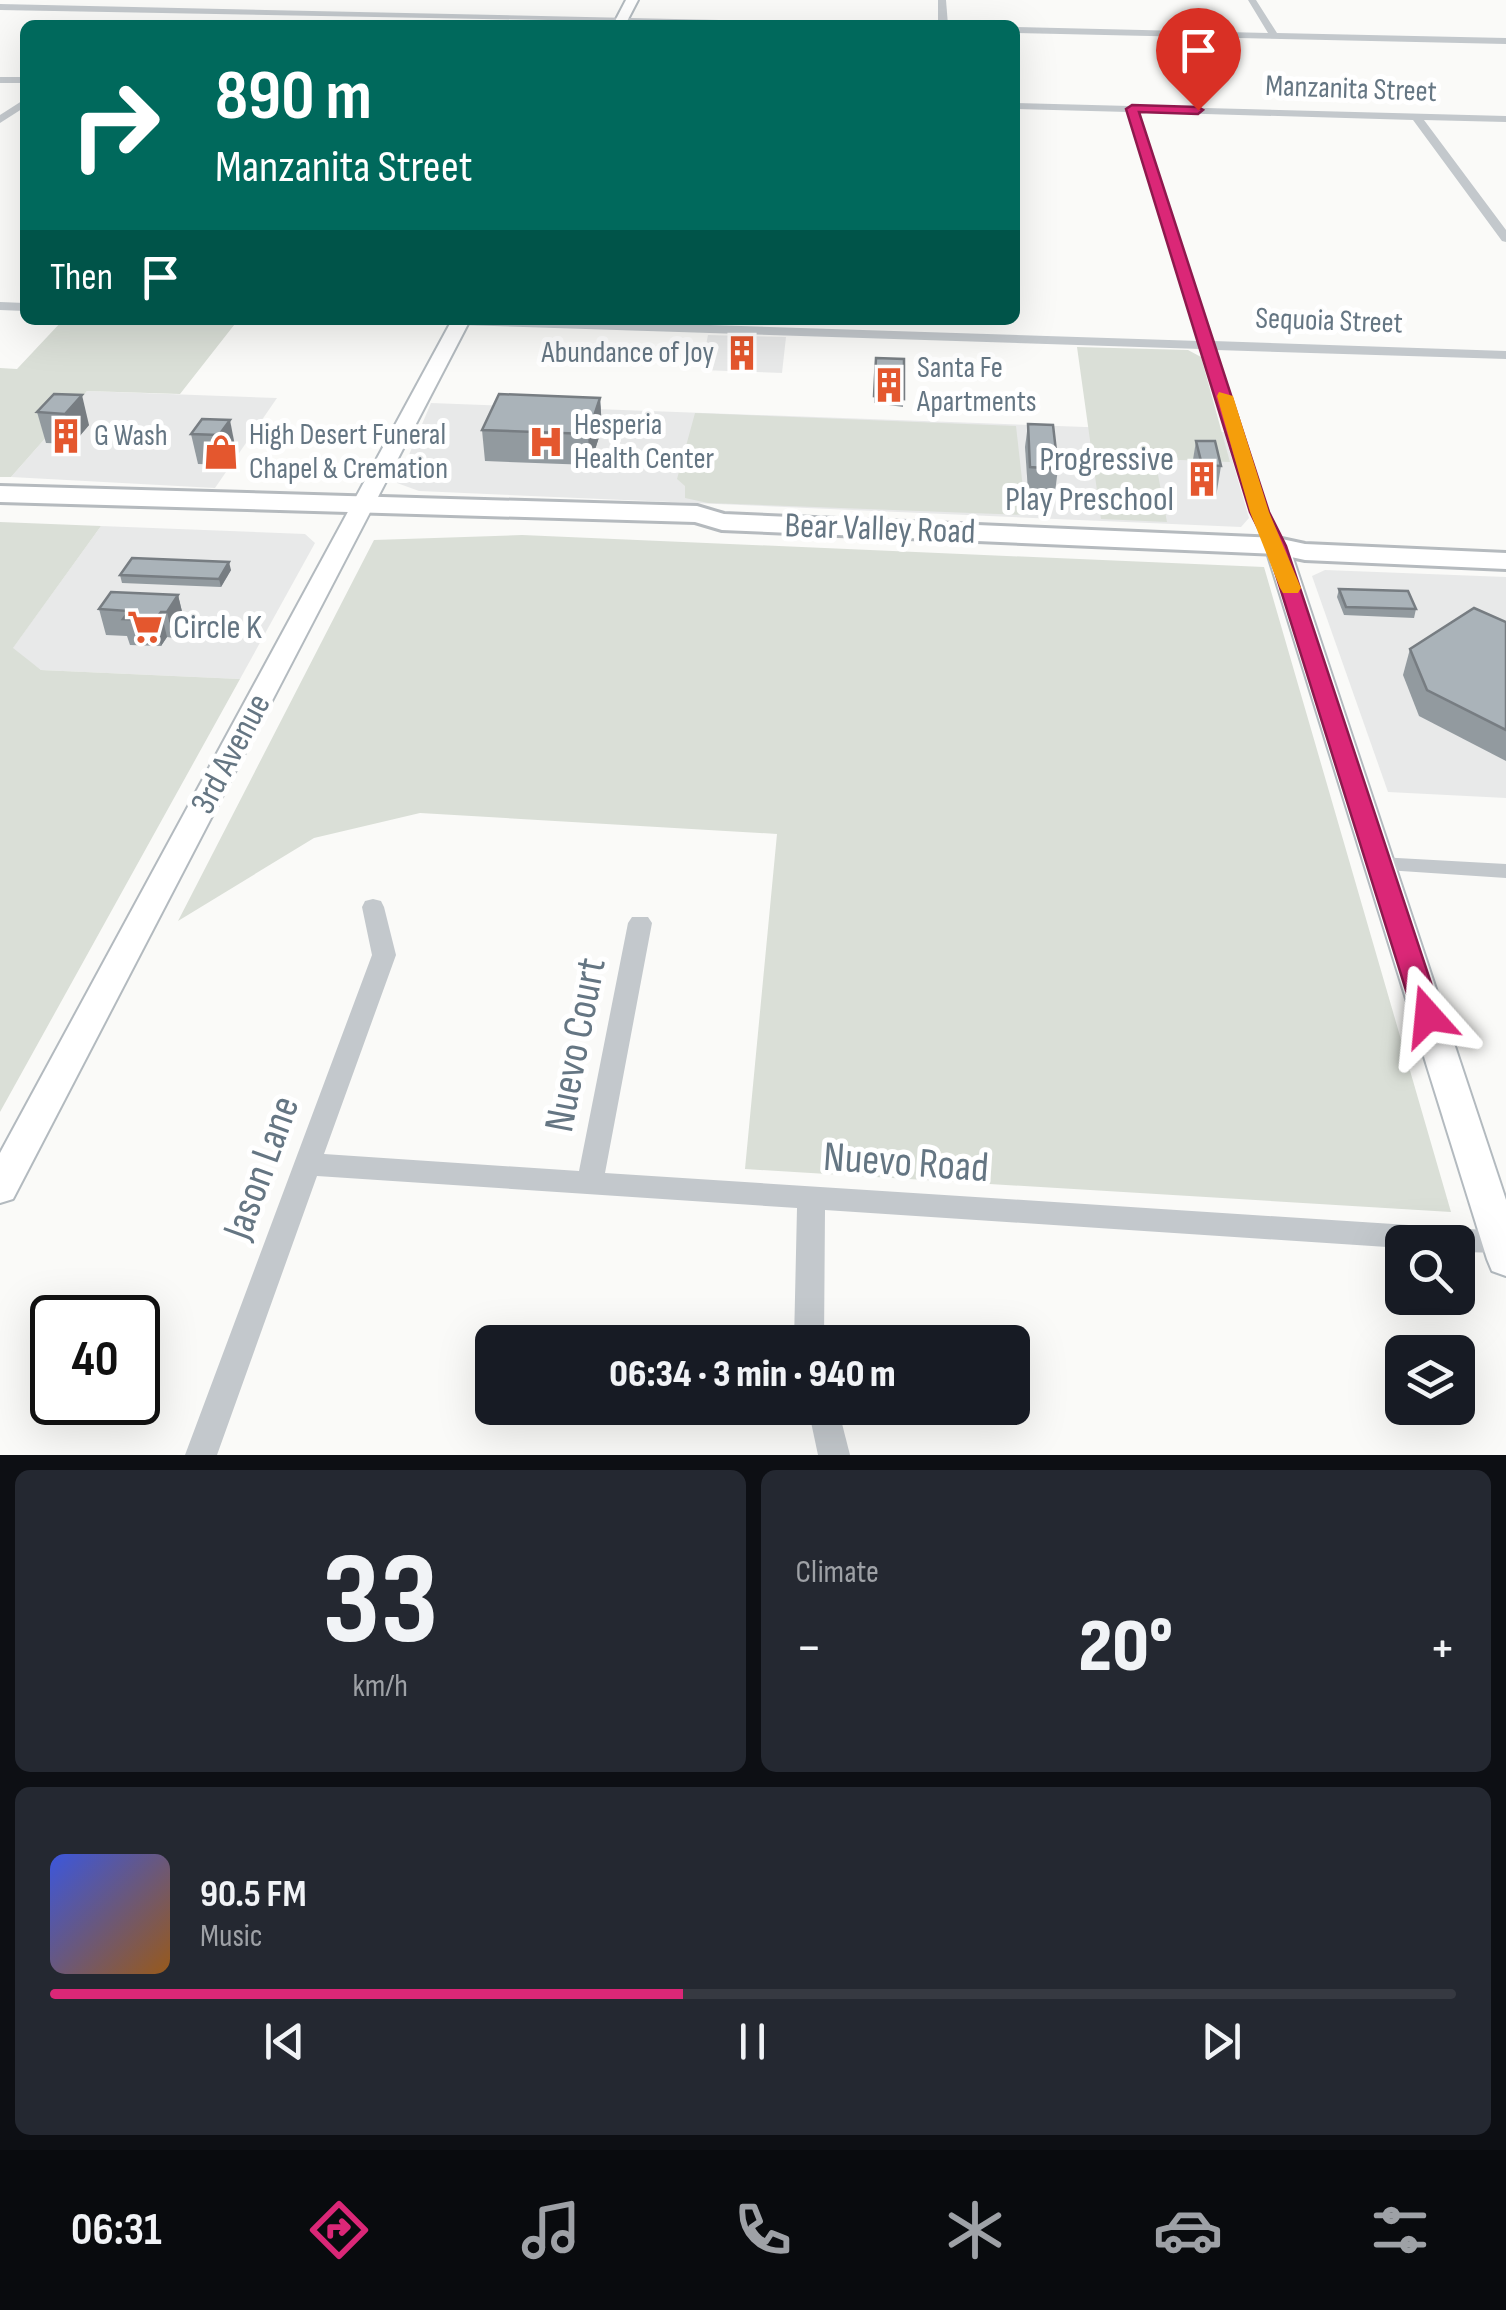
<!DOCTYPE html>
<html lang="en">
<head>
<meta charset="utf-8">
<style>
	:root { --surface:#171b24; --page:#242831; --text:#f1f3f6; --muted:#9ea1a6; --line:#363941; --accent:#db2777 }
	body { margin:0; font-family:"Sofia Sans Condensed",sans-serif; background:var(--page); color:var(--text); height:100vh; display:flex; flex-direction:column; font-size:38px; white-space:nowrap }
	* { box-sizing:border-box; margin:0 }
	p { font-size:32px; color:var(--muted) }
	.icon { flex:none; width:55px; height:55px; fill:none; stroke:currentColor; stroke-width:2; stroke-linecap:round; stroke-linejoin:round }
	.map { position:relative; height:1455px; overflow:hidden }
	.side { display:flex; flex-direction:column; gap:15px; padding:15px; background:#0d0f14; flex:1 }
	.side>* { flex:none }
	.top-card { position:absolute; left:20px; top:20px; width:1000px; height:305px; border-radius:15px; box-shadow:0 10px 40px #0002; background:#00695c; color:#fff; overflow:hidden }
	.controls { position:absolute; left:1385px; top:1225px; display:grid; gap:20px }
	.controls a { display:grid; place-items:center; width:90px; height:90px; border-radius:15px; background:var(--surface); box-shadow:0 10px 40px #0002; font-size:50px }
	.speed { position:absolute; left:30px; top:1295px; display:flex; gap:20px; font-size:50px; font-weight:700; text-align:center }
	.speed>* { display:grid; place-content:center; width:130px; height:130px; border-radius:50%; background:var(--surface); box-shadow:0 10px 40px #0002; line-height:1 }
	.speed .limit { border:5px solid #111; border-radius:15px; background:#fff; color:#111 }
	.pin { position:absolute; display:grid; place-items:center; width:85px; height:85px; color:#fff; margin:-102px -42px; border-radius:50% 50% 50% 0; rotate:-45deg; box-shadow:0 0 10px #0007 }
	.pin .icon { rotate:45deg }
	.me { position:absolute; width:110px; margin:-55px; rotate:342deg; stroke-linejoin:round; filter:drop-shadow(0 0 8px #0008) }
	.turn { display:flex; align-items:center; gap:35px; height:210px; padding:0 30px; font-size:45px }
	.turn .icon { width:130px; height:130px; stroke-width:2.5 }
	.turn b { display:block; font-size:70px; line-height:85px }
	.then { display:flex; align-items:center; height:95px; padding:0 30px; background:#0003; gap:20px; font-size:38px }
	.big { font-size:75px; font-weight:800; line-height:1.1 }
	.side .widget { flex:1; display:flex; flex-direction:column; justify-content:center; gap:15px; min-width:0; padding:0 35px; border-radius:15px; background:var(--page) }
	.side .dial { align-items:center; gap:0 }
	.dial b { font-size:130px; line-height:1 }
	.song { display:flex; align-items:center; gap:30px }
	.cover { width:120px; height:120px; border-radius:15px; background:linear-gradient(135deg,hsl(230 70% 55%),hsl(30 70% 35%)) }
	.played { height:10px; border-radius:5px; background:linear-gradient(90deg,var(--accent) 45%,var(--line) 45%) }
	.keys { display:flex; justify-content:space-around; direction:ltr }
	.heat { display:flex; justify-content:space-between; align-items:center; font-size:55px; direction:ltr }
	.side .tiles { flex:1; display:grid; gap:15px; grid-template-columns:1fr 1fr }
	.widget:last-child { grid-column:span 2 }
	.trip { position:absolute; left:475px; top:1325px; width:555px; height:100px; border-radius:15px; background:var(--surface); box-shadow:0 10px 40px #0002; font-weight:800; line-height:100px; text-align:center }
	.menu { display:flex; height:160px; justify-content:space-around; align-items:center; background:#090b0e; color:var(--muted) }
	.menu .icon { width:70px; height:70px }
	.menu .on { color:var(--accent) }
	.menu b { font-size:45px; color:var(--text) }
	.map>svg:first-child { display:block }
</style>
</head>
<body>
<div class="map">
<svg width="1506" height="1455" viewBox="0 0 1506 1455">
	<rect width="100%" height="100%" fill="#fafaf8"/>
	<!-- built -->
	<g fill="#e8e9e9">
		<path d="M708,335L786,337L782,373L701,370Z"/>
		<path d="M87,391L277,398L215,488L11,477Z"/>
		<path d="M431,403L1224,432L1249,518L1241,527L419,491L397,483Z"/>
		<path d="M101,526L305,534L315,543L240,679L41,670L12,649Z"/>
		<path d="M1325,570L1506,577V798L1388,792L1312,576Z"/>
	</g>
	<!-- green -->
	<g fill="#dadfd7">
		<path d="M63,320H238L180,394L87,391L11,477H0V368L17,369Z"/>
		<path d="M1077,347L1188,350L1201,357L1230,462L1155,459L1167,522L1101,519Z"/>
		<path d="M695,413L1016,426L1026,515L708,503L685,498V486L677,479Z"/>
		<path d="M0,522L101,526L13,648L41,670L240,679L0,1112Z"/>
		<path d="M522,535L1264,567L1451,1212L745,1169L777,834L420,813L314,838L178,921L374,540Z"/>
	</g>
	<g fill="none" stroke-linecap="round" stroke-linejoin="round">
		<defs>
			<g id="secondary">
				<path d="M626,0H638L625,25H613Z"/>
				<path d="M452,320H470L13,1199L0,1203V1153Z"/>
				<path d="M1277,539L1289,546L1506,1200V1276L1492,1271L1487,1259L1265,546Z"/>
			</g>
			<path id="primary" d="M0,486L697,506L724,514L1277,538L1305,544L1506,553V569L1305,560L1277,554L722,530L695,522L0,502Z"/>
		</defs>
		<!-- secondary casing -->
		<use href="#secondary" stroke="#b3babf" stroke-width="4"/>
		<!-- primary casing -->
		<use href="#primary" stroke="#b5babe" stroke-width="6"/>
		<!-- street -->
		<g fill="#c3c8cc" fill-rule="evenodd">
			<path d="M938,0H946L948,25H938Z"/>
			<path d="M1248,0H1256L1277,33L1506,38V44L1015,33V27L1268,33Z"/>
			<path d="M0,4L808,22L813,25L0,10Z"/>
			<rect x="0" y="77" width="25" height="6"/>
			<path d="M25,99V107L0,123V115Z"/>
			<path d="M1015,103L1506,116V122L1424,120L1506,230V242L1502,241L1413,120L1138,112L1213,341L1506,351V359L1216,350L1268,512L1286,546L1277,551C1253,542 1211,382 1201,349L430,324L423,320H556L1199,341L1128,112L1015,109Z"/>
			<path d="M0,302L25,303V311L0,310Z"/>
			<path d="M1379,857L1506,864V878L1371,869L1368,864L1371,859Z"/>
			<path d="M373,899L381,901L384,907L396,955L324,1154L579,1171L628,923L632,917H648L652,923L605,1173L1501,1231L1506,1233V1253L1458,1252V1242H1402V1248L825,1210L824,1342H794L797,1208L317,1176L217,1455H185L372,955L362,907L365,901Z"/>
			<path d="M808,1408H838L850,1455H818Z"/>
		</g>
		<!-- secondary -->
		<use href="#secondary" fill="#fff" fill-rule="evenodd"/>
		<!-- primary -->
		<use href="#primary" fill="#fff" fill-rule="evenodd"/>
	</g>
	<!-- wall -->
	<g fill="#929a9f">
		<path d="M876,358L904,359L903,407L874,403Z"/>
		<path d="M54,394L89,425L73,444L46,443L37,412Z"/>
		<path d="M600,398L602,428L590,465L485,461L482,430Z"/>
		<path d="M202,419L236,451L226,465L198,464L191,434Z"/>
		<path d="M1028,424L1058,469L1055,492L1028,491L1025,447Z"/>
		<path d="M1196,441L1221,466L1216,497L1196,496L1191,472Z"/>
		<path d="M231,570L221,587L122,583L120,575Z"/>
		<path d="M1339,589L1416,609L1414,618L1344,615L1337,597Z"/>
		<path d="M178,595L184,620L173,638L167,637L161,646L130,645L127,636L106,635L99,609Z"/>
		<path d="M1506,622V761L1419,716L1403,675L1410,649Z"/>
	</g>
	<!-- shaded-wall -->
	<g fill="#777d82">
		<path d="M82,395L89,425L73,444L65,414Z"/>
		<path d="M600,398L602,428L590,465L588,434Z"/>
		<path d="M230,420L236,451L226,465L219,435Z"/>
		<path d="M229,562L231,570L221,587L219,579Z"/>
		<path d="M178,595L184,620L173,638L167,612Z"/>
		<path d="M161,612L167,637L161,646L155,620Z"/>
	</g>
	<!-- building -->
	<g fill="#aab3b9" stroke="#777d82" stroke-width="2.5">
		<path d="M876,358L904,359V399L874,396Z"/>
		<path d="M54,394L82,395L65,414L37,412Z"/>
		<path d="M499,394L600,398L588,434L482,430Z"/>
		<path d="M202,419L230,420L219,435L191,434Z"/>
		<path d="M1028,424L1053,425L1058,469L1030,467Z"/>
		<path d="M1196,441H1215L1221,466L1202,465Z"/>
		<path d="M132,558L229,562L219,579L120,575Z"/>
		<path d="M1339,589L1408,591L1416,609L1346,607Z"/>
		<path d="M111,592L178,595L167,612H161L155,620L123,619L129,611L99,609Z"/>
		<path d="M1474,608L1506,622V730L1427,690L1410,649Z"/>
	</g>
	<!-- route -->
	<path fill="#db2777" stroke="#8e194d" stroke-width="2.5" d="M1132,105L1198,107L1203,110L1198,114L1139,112L1269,512L1286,546L1442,1016L1438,1023L1428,1026L1418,1023L1414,1016L1267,546L1250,512L1126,109Z"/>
	<!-- slow -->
	<path fill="#f59e0b" d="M1219,392L1233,396L1269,512L1301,588L1298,593H1283L1280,588L1250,512L1217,396Z"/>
	<!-- icons -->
	<defs>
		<symbol id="building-bare" viewBox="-9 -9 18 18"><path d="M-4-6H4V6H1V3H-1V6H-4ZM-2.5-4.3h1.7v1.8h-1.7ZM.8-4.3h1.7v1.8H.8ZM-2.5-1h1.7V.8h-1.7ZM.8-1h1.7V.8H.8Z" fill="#e4572e" stroke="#fff" stroke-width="2.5" paint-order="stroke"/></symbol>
		<symbol id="hospital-bare" viewBox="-9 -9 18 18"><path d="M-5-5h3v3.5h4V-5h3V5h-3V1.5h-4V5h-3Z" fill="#e4572e" stroke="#fff" stroke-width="2.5" paint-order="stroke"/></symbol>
		<symbol id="shop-bare" viewBox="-9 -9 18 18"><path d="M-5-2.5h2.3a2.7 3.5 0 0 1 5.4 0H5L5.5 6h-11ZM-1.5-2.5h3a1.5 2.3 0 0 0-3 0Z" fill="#e4572e" stroke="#fff" stroke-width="2.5" paint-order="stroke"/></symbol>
		<symbol id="supermarket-bare" viewBox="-9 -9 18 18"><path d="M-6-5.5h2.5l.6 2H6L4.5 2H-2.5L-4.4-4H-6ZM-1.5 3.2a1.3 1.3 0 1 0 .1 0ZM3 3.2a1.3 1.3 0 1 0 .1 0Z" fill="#e4572e" stroke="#fff" stroke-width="2.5" paint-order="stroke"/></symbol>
	</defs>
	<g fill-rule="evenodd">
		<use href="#building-bare" x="717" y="328" width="50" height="50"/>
		<use href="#building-bare" x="864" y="360" width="50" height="50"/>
		<use href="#building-bare" x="41" y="411" width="50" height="50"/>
		<use href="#hospital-bare" x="521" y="417" width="50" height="50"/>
		<use href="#shop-bare" x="196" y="427" width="50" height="50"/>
		<use href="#building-bare" x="1177" y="454" width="50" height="50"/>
		<use href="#supermarket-bare" x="120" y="602" width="50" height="50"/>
	</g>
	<g text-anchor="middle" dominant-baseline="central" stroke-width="10" stroke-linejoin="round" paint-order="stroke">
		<!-- far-street labels -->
		<g font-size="30" fill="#657683" stroke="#fff">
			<text transform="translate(1351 89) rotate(2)">Manzanita Street</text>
			<text transform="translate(1329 321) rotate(2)">Sequoia Street</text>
		</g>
		<!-- far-poi labels -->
		<g font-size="30" fill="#657683" stroke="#fff" text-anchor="start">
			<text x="714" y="353" text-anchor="end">Abundance of Joy</text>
			<text x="917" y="368">Santa Fe<tspan x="917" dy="34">Apartments</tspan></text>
			<text x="574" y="425">Hesperia<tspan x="574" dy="34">Health Center</tspan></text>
			<text x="249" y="435">High Desert Funeral<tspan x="249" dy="34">Chapel &amp; Cremation</tspan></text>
			<text x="94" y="436">G Wash</text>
		</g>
		<!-- poi labels -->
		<g font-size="35" fill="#657683" stroke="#fff" text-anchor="end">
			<text x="1174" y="459">Progressive<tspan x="1174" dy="40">Play Preschool</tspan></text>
			<text x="173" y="627" text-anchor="start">Circle K</text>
		</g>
		<!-- street labels -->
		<g font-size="35" fill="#657683" stroke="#fff">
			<text transform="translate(880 529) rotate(2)">Bear Valley Road</text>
			<text transform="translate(231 754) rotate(-62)">3rd Avenue</text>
		</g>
		<!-- near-street labels -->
		<g font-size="42" fill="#657683" stroke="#fff">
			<text transform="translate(576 1045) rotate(-79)">Nuevo Court</text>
			<text transform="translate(906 1163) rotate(4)">Nuevo Road</text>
			<text transform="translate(262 1168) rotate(-70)">Jason Lane</text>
		</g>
	</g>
</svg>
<div class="controls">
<a><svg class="icon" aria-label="search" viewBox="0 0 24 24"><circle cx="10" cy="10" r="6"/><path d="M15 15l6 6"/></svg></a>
<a><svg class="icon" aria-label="layers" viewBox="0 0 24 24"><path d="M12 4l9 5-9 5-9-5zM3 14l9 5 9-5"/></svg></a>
</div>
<div class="speed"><div class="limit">40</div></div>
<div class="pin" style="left:1198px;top:110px;background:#d93025"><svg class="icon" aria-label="arrive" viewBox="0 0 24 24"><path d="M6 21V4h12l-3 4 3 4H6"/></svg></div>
<svg class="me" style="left:1428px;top:1016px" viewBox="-20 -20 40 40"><path d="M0-17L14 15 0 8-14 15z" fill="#db2777" stroke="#fff" stroke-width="4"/></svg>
<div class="trip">06:34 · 3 min · 940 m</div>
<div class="top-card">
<div class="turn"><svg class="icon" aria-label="right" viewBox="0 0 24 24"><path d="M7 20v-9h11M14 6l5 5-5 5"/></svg><div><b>890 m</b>Manzanita Street</div></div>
<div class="then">Then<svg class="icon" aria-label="arrive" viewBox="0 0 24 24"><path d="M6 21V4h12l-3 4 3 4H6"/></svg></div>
</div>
</div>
<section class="side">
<div class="tiles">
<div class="widget dial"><b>33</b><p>km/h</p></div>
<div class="widget"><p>Climate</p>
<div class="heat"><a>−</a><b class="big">20°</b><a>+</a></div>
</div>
<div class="widget">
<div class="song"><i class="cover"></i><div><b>90.5 FM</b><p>Music</p></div></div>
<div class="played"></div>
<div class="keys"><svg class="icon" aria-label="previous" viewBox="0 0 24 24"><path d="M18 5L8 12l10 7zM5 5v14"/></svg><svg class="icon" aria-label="pause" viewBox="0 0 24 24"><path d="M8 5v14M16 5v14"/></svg><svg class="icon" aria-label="next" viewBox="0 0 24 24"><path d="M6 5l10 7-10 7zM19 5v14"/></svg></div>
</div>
</div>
</section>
<nav class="menu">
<b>06:31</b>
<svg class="icon on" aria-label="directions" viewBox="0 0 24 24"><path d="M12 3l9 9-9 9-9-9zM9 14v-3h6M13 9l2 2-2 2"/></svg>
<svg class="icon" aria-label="music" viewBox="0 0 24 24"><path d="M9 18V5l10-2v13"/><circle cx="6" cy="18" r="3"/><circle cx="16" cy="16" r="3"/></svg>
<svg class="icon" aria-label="phone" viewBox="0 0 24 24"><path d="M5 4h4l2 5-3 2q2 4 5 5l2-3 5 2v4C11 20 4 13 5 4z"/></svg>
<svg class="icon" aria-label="climate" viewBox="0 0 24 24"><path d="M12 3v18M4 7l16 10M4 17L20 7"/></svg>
<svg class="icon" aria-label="car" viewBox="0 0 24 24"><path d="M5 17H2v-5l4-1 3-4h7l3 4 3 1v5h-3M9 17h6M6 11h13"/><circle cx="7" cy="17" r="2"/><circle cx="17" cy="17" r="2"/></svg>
<svg class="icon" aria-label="filters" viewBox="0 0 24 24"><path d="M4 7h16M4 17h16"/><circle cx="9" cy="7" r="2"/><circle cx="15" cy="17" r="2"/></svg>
</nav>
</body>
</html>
